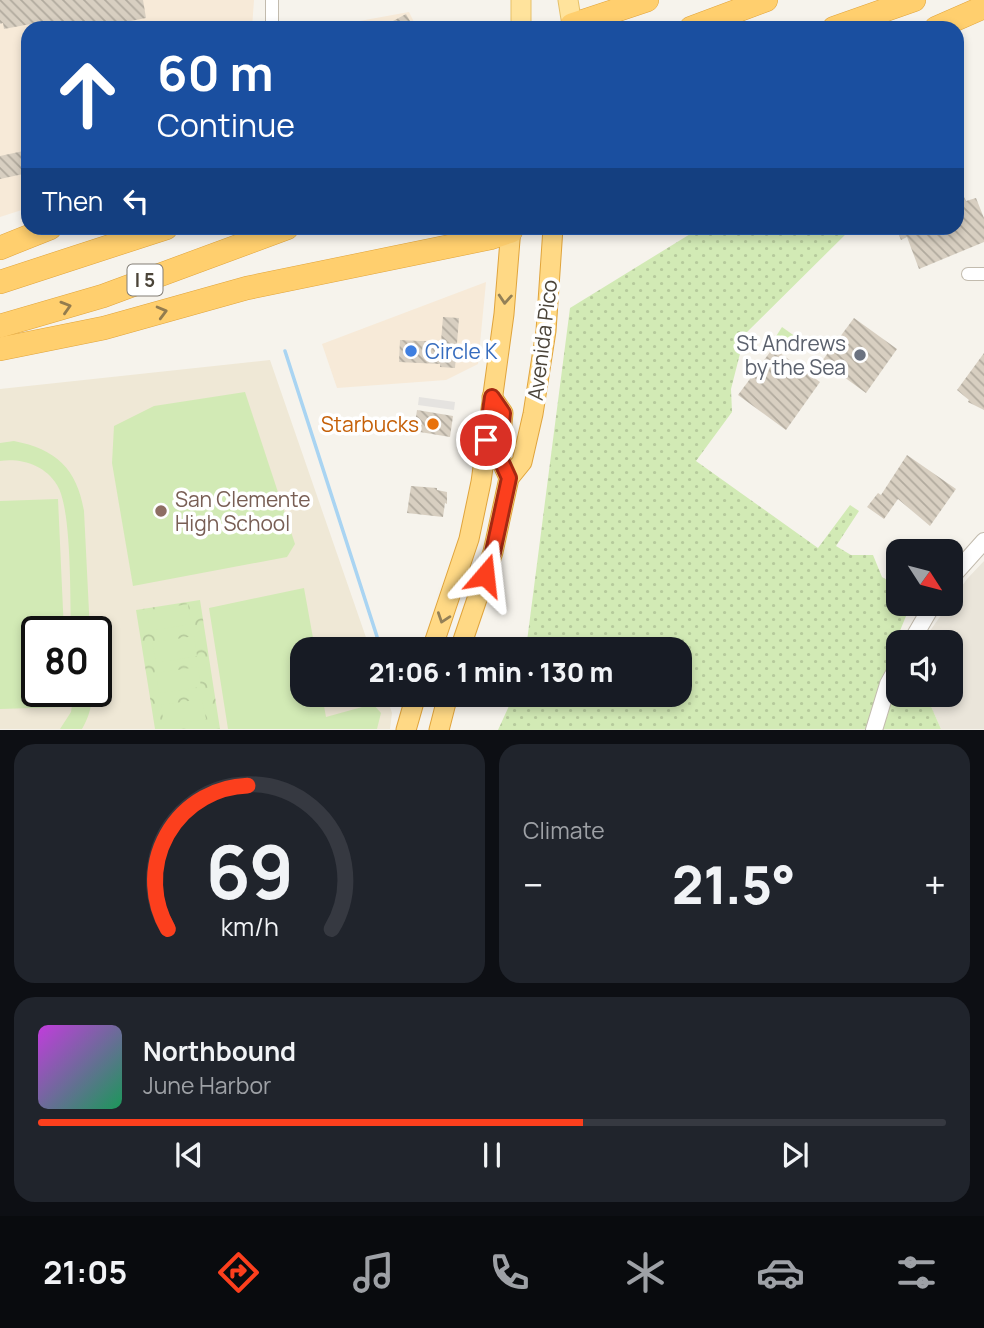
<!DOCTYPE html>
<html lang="en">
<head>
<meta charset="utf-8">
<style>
	:root { --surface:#171b24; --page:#20242c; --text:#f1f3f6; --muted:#9ea1a6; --line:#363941; --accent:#fc3f1d }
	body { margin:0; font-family:Manrope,sans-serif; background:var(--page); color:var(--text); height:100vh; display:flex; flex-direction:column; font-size:26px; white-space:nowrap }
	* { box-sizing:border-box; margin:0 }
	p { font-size:23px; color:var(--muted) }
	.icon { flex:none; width:38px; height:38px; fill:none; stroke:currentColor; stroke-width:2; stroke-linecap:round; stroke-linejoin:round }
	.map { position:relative; height:730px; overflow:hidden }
	.side { display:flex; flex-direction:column; gap:14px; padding:14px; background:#0d0f14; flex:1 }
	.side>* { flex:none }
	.top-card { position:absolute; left:21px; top:21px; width:943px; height:214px; border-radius:21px; box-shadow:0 4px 10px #0003; background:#1a4fa0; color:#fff; overflow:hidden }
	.needle { width:46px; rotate:126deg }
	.controls { position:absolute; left:886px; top:539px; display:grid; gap:14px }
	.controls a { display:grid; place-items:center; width:77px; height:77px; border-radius:14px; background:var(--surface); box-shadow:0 4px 10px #0003; font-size:35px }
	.speed { position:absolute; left:21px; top:616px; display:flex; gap:14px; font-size:35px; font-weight:700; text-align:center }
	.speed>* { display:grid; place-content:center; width:91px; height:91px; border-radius:50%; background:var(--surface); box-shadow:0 4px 10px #0003; line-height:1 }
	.speed .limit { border:4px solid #111; border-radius:10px; background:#fff; color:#111 }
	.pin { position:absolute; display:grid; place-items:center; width:60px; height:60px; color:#fff; margin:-30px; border:4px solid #fff; border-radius:50%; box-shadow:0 2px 7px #0007 }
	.me { position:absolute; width:77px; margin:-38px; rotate:17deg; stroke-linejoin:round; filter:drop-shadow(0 0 5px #0008) }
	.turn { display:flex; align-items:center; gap:24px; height:147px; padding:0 21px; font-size:32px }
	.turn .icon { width:91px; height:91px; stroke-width:2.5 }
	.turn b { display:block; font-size:49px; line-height:60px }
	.then { display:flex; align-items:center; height:66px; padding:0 21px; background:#0003; gap:14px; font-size:26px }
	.big { font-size:52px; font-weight:800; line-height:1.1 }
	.side .card { flex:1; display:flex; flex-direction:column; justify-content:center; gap:10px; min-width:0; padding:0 24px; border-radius:21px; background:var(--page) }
	.side .dial { align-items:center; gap:0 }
	.dial svg { height:182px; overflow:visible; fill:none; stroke:var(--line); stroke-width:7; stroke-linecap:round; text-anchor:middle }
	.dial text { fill:var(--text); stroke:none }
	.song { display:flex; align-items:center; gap:21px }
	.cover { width:84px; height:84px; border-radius:10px; background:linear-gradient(135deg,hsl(290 70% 55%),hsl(150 70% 35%)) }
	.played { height:7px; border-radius:4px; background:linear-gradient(90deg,var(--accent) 60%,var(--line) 60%) }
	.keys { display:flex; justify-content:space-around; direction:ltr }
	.heat { display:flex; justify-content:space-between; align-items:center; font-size:38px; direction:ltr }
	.side .tiles { flex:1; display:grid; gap:14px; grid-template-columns:1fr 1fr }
	.card:last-child { grid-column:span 2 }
	.trip { position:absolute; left:290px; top:637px; width:402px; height:70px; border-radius:21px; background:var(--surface); box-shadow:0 4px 10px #0003; font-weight:800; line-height:70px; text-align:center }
	.menu { display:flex; height:112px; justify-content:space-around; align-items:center; background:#090b0e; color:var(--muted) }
	.menu .icon { width:49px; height:49px }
	.menu .on { color:var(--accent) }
	.menu b { font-size:32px; color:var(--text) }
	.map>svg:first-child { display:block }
</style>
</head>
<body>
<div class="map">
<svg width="984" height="730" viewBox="0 0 984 730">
	<defs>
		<pattern id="grass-dots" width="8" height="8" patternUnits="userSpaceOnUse" patternTransform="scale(1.75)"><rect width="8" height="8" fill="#d2eab5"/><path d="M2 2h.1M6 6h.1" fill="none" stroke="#b6ca9c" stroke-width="1.8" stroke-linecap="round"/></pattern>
		<pattern id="park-crowns" width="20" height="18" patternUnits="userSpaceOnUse" patternTransform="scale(1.75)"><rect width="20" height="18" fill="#d2eab5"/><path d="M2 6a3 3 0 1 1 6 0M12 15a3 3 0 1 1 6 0" fill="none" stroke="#b6ca9c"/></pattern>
		<pattern id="building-back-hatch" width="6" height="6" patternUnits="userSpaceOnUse" patternTransform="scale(1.75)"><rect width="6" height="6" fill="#d8cfc1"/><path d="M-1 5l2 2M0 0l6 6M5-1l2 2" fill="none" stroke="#b1aa9e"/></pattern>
	</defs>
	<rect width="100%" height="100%" fill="#f6f3ec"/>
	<!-- residential -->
	<path fill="#eae5da" d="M984,561V729H941L926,695H950V642H922L967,579Z"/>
	<!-- commercial -->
	<g fill="#f7ead8">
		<path d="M0,0H254L252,28H28V208L0,217Z"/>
		<path d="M409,12L417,28H321Z"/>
		<path d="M486,282L478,364L446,380L337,388L322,344Z"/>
	</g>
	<!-- education -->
	<path fill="#efe8d6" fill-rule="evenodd" d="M270,360L370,649H303V695H386L392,713L390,729H0V389ZM37,632H96V691H37Z"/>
	<!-- grass -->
	<path fill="url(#grass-dots)" d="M700,228H852L745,334L731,389L732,412L696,461L818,548L850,505L859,511L836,546L851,555H873L882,577L898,587V604H911L897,638L899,642L898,695H926L941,729L498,730L514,695H681V649H526L570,308Z"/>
	<!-- park -->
	<path fill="url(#park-crowns)" d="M200,600L220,729H155L136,610Z"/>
	<!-- pitch -->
	<g fill="#d2eab5">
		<path d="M782,327L796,337L786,350L773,341Z"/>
		<path d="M245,392L295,544L287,557L133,586L112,463L114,426L154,406Z"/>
		<path d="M14,441C56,449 77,469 84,511L90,632H71C70,600 72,508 57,485C45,465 21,458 0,461V443Z"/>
		<path d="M58,499L64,632H37V691H67V707L0,709V501Z"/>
		<path d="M304,588L315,649H303V695H322L326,717L373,704L381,713L377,729H228L209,608Z"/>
		<path d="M188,604L191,624L150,631L147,611Z"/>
		<path d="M194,636L197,656L156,663L152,643Z"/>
		<path d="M198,667L201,687L159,693L156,673Z"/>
		<path d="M74,691H93C92,705 89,717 82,729H60L71,712Z"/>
		<path d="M202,699L206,719L164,725L161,705Z"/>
	</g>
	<!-- parking -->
	<path fill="#e5e3e0" d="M419,397L455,402L454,410L418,405Z"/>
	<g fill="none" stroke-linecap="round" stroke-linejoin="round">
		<!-- stream -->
		<path stroke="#a9d4f2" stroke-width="3.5" d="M285,351L381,649"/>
	</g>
	<!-- building -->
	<g fill="url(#building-back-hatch)">
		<path d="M0,0H143L146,18L95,28H37L36,23L4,29L3,23L0,24Z"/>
		<path d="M406,14L414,28H380Z"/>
		<path d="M28,150V173L0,179V156Z"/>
		<path d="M964,197L966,201L976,198L984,218V242L919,269L907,237L901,240L896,228H957V200Z"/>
		<path d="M443,317L459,318L455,368L440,367V364L399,362L400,340L441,342Z"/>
		<path d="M854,318L897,349L866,393L822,361Z"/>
		<path d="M773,348L820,382L786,430L738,395Z"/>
		<path d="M984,353V410L968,402L969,400L957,390Z"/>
		<path d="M417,410L453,416L450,437L414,431Z"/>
		<path d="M907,455L956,489L930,526L898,499L884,519L867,507L878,493L881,495Z"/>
		<path d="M411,486L437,488V490L447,492V504L445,503L443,517L407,513Z"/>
		<path d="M915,539L928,551H903Z"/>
		<path d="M898,558V581L886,571Z"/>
	</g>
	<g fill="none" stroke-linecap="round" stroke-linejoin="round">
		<defs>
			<g id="minor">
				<path d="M272,28V0"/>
				<path d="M968,274H984"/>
			</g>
			<g id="tertiary">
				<path d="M950,579L984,541"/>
				<path d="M911,642L933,604"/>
				<path d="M874,730L888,684L898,666"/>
			</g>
			<g id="primary">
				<path d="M521,0V28"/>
				<path d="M568,0L572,25"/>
			</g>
			<g id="trunk">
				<path d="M492,397L503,413L499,456L509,478"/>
				<path d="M432,649L469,539L481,482L504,314L511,228"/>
				<path d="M460,649L493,552L509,478L522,462L533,414L546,331L553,228"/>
				<path d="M406,730L416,695"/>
				<path d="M439,730L448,695"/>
			</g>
			<g id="motorway">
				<path d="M572,25L647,0"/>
				<path d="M691,28L766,0"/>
				<path d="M834,28L914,0"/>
				<path d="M936,28L984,7"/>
				<path d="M0,248L50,228"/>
				<path d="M0,282L166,228"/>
				<path d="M0,326L103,296L287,228"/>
				<path d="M0,349L104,328L247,288L490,238L511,231"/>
			</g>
		</defs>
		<!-- minor casing -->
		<use href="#minor" stroke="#c2bbae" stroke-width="14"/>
		<!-- tertiary casing -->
		<use href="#tertiary" stroke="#c2bbae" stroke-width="18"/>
		<!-- primary casing -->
		<use href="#primary" stroke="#e6c16a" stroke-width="21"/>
		<!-- trunk casing -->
		<use href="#trunk" stroke="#e0a43c" stroke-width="21"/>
		<!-- motorway casing -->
		<use href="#motorway" stroke="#e0a43c" stroke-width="24"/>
		<!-- minor -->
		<use href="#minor" stroke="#fff" stroke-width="12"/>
		<!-- tertiary -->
		<use href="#tertiary" stroke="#fff" stroke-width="16"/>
		<!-- primary -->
		<use href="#primary" stroke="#ffe39c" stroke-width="19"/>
		<!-- trunk -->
		<use href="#trunk" stroke="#ffd985" stroke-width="19"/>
		<!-- motorway -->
		<use href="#motorway" stroke="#ffcf6e" stroke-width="23"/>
	</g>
	<!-- one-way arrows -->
	<defs><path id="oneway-chevron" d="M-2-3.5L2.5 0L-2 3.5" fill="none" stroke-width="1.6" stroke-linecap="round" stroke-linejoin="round" transform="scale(1.75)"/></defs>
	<g stroke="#938057">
		<use href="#oneway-chevron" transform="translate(505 299) rotate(94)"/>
		<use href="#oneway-chevron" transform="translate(443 618) rotate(109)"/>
	</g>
	<g stroke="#937c4e">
		<use href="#oneway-chevron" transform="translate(66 307) rotate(-17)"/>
		<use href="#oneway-chevron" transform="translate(162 312) rotate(-15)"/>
	</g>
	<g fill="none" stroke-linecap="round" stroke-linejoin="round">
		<defs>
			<path id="route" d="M485,575L493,552L509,478L499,456L503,413L492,397L486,440"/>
		</defs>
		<!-- route casing -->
		<use href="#route" stroke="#a42913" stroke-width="18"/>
		<!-- route -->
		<use href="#route" stroke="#fc3f1d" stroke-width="12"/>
	</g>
	<!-- markers -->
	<circle fill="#3f7fe0" stroke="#fff" stroke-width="2.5" cx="411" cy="351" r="7"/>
	<circle fill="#6b7280" stroke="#fff" stroke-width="2.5" cx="860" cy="355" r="7"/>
	<circle fill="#e8710a" stroke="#fff" stroke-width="2.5" cx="433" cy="424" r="7"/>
	<circle fill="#8d6e63" stroke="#fff" stroke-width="2.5" cx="161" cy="511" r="7"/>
	<g text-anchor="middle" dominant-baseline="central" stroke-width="7" stroke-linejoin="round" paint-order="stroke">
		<!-- shield labels -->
		<rect fill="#fff" stroke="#817c74" stroke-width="2" x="127.5" y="264.5" width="35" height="31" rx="5"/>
		<g font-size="19" font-weight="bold" fill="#4b4439">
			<text x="145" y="280">I 5</text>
		</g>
		<!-- street labels -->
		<g font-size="21" fill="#4b4439" stroke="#fff">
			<text transform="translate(542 340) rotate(-83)">Avenida Pico</text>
		</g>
		<!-- worship labels -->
		<g font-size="21" fill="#5b616d" stroke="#fff" text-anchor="end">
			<text x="846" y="343">St Andrews<tspan x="846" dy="24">by the Sea</tspan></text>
		</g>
		<!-- shop labels -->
		<g font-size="21" fill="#366cbe" stroke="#fff" text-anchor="start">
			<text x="425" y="351">Circle K</text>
		</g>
		<!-- food labels -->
		<g font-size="21" fill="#c56008" stroke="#fff" text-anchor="end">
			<text x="419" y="424">Starbucks</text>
		</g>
		<!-- education labels -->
		<g font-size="21" fill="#785e54" stroke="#fff" text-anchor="start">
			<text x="175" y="499">San Clemente<tspan x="175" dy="24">High School</tspan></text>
		</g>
	</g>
</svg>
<div class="controls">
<a><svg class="needle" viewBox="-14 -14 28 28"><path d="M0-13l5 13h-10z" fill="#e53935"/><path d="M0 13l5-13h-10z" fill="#9ea1a6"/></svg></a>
<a><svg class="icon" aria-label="sound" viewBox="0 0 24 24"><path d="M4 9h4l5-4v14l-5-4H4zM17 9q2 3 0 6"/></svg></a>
</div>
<div class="speed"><div class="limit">80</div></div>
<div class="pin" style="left:486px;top:440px;background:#d93025"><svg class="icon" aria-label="arrive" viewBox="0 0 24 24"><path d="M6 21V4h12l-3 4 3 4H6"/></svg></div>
<svg class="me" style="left:485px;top:575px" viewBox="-20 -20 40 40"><path d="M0-17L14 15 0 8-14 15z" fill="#fc3f1d" stroke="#fff" stroke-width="4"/></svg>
<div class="trip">21:06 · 1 min · 130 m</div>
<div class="top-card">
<div class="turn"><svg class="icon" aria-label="ahead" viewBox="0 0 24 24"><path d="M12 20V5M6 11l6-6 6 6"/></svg><div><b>60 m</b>Continue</div></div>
<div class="then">Then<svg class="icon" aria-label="left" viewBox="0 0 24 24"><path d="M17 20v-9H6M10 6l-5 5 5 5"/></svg></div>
</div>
</div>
<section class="side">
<div class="tiles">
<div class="card dial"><svg viewBox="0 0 100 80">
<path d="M14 69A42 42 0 1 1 86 69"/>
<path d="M14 69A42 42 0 0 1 49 6" stroke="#fc3f1d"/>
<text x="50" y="56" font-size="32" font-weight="700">69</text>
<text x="50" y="72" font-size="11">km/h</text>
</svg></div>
<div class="card"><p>Climate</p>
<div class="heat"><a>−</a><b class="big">21.5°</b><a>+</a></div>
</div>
<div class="card">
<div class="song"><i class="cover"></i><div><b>Northbound</b><p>June Harbor</p></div></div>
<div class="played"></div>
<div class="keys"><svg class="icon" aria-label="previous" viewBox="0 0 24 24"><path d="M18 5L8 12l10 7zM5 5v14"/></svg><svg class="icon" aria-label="pause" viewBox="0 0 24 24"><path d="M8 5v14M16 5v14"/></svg><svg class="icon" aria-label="next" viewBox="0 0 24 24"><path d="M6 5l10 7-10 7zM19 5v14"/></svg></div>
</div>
</div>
</section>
<nav class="menu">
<b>21:05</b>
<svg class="icon on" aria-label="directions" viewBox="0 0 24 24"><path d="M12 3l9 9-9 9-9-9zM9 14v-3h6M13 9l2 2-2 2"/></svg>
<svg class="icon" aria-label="music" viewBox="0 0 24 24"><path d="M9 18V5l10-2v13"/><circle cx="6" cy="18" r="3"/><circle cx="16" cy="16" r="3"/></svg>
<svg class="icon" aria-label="phone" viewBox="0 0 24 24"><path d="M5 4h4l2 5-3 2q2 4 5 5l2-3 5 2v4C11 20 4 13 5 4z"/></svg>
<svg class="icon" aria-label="climate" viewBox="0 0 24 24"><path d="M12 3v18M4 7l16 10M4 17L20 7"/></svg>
<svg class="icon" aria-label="car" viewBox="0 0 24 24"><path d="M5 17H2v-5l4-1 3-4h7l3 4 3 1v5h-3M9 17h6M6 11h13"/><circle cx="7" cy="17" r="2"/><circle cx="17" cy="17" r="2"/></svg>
<svg class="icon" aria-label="filters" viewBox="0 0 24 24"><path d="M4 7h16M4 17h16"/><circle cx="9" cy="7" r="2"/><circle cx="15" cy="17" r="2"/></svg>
</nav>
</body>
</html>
